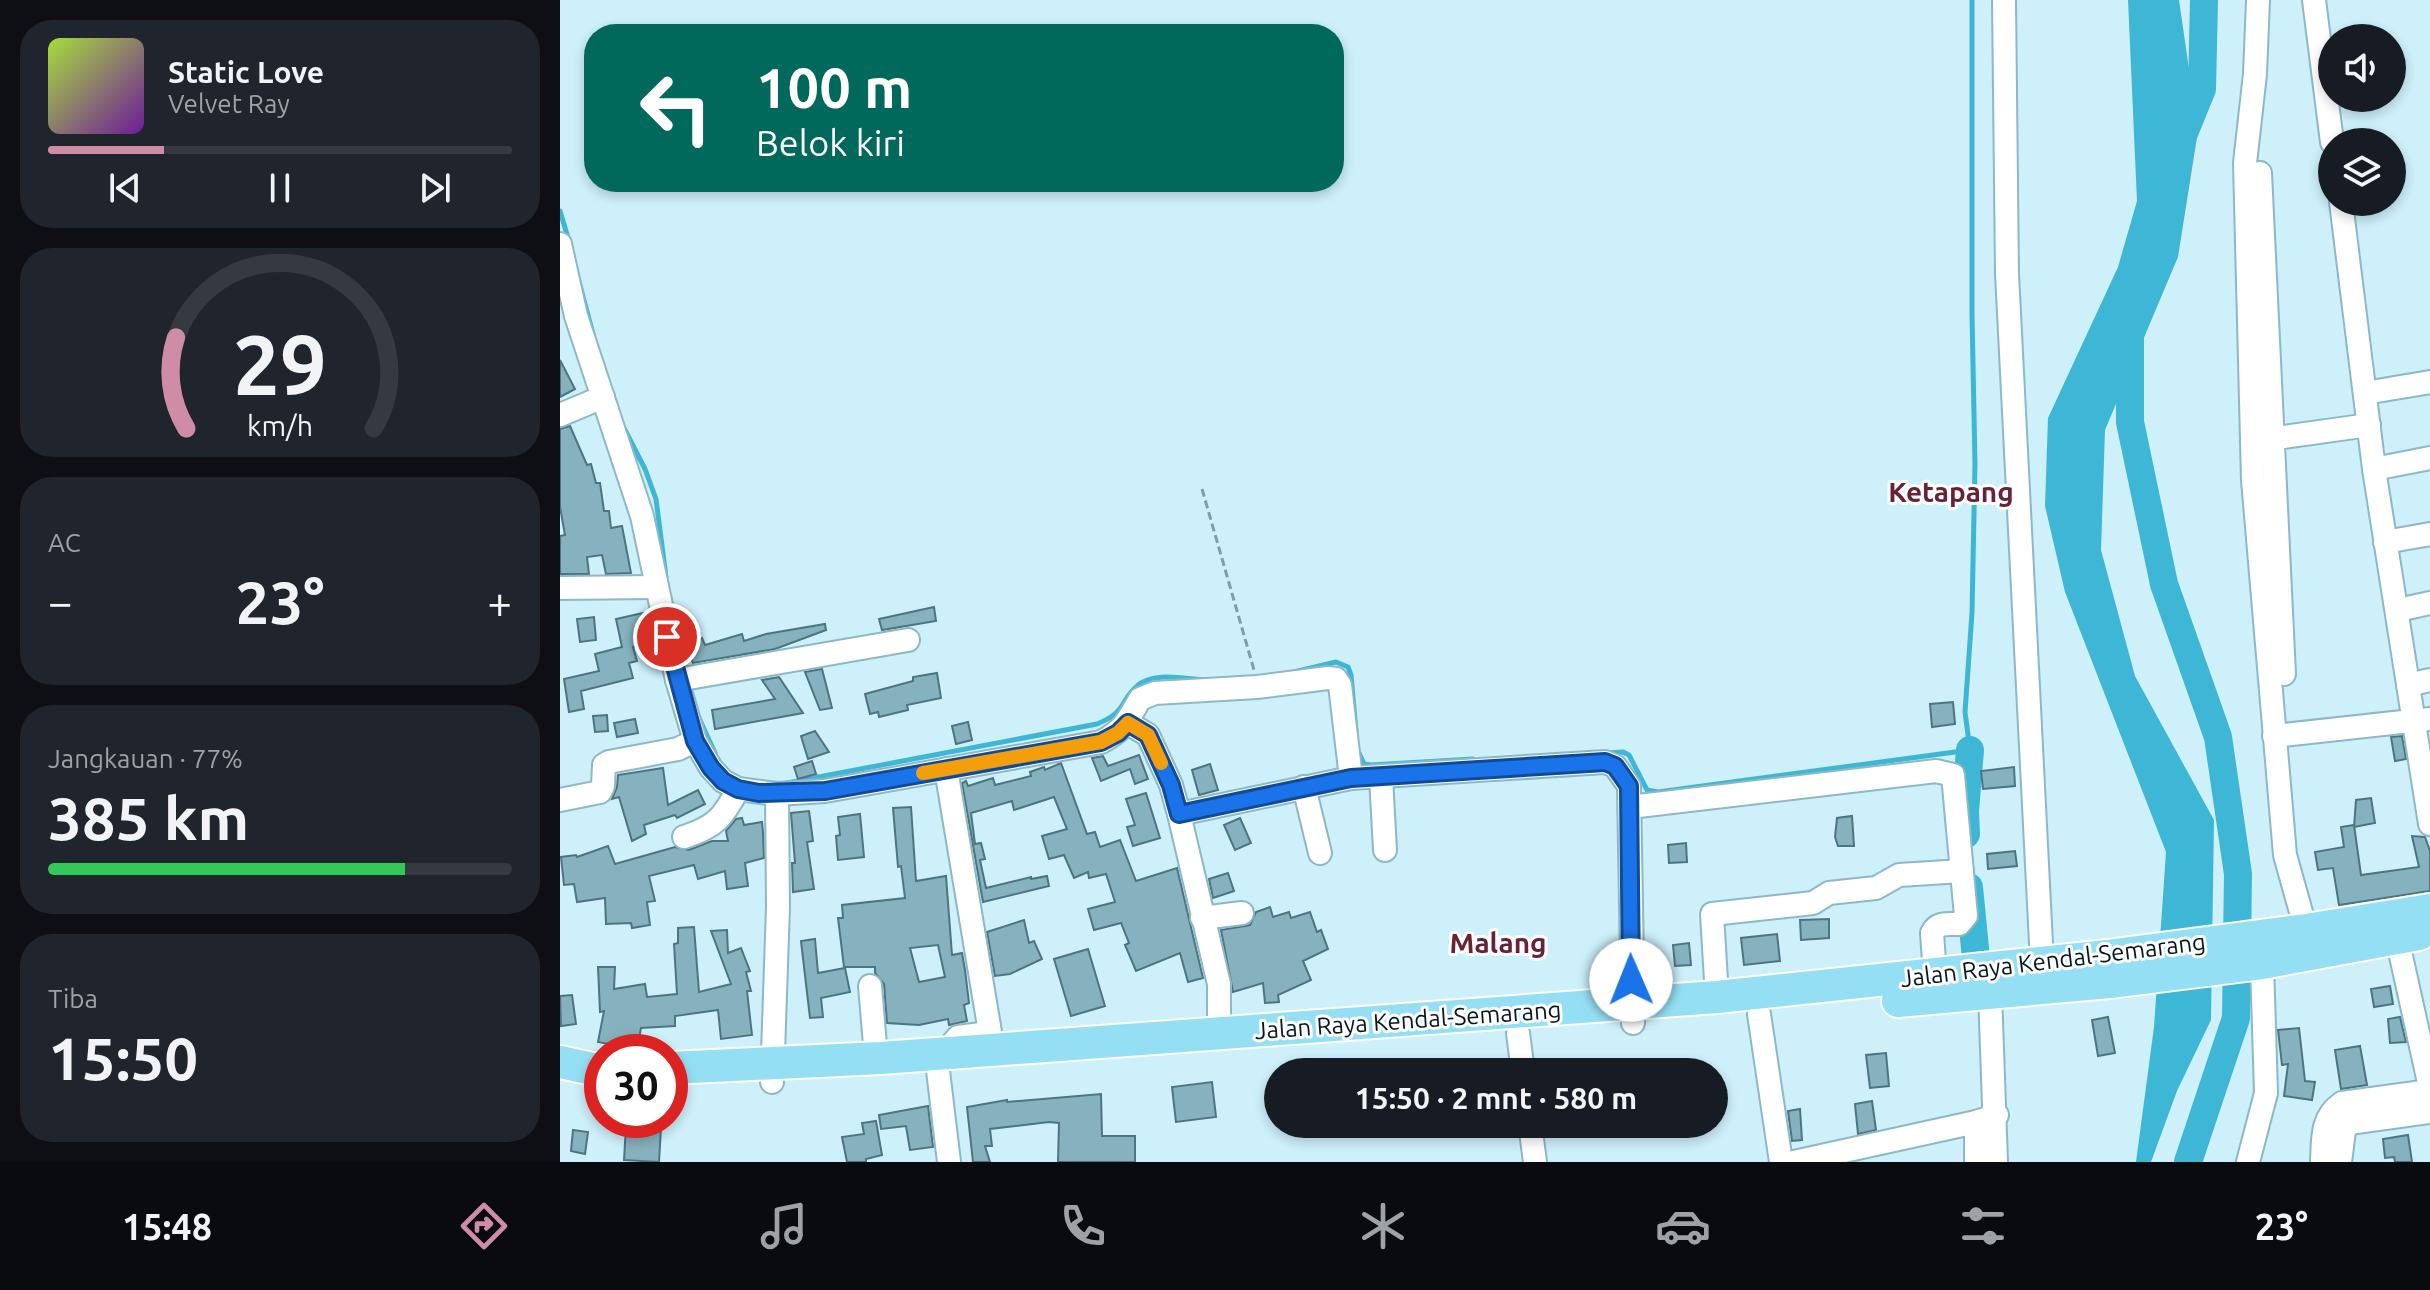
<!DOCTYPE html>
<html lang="id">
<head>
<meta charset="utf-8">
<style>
	:root { --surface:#171b24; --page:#20242c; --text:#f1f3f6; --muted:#9ea1a6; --line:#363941; --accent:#cf8ca7 }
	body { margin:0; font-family:Ubuntu,sans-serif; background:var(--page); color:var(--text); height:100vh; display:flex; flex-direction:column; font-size:30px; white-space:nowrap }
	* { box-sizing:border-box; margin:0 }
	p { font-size:26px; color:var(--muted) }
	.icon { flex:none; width:44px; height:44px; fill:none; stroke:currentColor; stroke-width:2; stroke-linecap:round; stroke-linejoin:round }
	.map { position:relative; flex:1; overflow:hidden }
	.details { display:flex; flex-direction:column; gap:20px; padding:20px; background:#0d0f14; width:560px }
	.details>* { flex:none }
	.guide { position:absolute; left:24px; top:24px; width:760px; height:168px; border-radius:32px; box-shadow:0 4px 12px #0003; background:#00695c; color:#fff; overflow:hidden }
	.fabs { position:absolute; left:1758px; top:24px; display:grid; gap:16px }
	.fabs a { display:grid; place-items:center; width:88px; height:88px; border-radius:50%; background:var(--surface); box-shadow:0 4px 12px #0003; font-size:40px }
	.speed { position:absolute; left:24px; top:1034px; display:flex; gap:16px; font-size:40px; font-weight:700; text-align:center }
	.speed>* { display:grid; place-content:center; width:104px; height:104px; border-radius:50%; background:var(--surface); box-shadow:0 4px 12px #0003; line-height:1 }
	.speed .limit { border:12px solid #d22; background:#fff; color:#111 }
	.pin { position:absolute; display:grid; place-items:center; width:68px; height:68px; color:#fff; margin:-34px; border:4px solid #fff; border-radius:50%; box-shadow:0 2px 8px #0007 }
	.me { position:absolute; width:88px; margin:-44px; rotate:359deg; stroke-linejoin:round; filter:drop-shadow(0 0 6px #0008) }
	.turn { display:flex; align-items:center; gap:28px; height:168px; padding:0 40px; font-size:36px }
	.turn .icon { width:104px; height:104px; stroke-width:2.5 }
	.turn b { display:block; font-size:56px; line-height:68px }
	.big { font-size:60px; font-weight:700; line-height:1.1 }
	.details .card { flex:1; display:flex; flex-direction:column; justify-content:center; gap:12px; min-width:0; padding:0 28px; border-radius:32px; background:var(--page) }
	.details .dial { align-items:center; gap:0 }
	.dial svg { height:208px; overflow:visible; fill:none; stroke:var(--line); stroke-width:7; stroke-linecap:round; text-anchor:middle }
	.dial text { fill:var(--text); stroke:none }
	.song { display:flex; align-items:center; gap:24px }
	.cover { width:96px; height:96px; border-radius:12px; background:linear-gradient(135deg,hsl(80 70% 55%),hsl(280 70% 35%)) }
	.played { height:8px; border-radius:4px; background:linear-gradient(90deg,var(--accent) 25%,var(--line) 25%) }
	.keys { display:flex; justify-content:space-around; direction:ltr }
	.heat { display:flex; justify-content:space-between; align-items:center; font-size:44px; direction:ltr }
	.charge { height:12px; border-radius:6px; background:linear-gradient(90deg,#34c759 77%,var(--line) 0) }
	.trip { position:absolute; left:704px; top:1058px; width:464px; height:80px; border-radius:40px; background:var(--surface); box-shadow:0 4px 12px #0003; font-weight:700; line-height:80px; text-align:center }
	.tab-bar { display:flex; height:128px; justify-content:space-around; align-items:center; background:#090b0e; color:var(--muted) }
	.tab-bar .icon { width:56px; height:56px }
	.tab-bar .on { color:var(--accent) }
	.tab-bar b { font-size:36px; color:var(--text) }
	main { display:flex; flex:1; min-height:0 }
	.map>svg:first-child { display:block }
</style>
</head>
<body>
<main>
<section class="details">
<div class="card">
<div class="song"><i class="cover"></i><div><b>Static Love</b><p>Velvet Ray</p></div></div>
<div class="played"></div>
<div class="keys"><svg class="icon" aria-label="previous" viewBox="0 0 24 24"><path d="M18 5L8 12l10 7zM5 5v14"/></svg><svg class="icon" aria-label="pause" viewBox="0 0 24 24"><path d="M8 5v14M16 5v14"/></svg><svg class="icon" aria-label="next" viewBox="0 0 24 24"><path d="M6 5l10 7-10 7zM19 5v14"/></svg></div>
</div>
<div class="card dial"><svg viewBox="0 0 100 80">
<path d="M14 69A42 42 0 1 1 86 69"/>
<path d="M14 69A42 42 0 0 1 10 34" stroke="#cf8ca7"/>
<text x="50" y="56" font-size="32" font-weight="700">29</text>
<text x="50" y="72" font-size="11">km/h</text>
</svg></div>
<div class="card"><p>AC</p>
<div class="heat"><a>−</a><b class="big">23°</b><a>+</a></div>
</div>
<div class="card"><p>Jangkauan · 77%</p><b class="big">385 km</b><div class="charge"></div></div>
<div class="card"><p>Tiba</p><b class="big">15:50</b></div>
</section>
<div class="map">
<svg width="1870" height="1162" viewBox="0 0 1870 1162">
	<rect width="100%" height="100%" fill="#cdf0fb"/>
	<!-- water -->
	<path fill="#3eb6d5" d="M1568,0H1619L1638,131L1618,257L1545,430L1541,550L1575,676L1654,820L1651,1020L1617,1091L1591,1162H1576L1594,1027L1606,852L1505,592L1485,506L1488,418L1558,267L1577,201Z"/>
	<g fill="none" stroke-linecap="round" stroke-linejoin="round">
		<!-- stream -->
		<g stroke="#3eb6d5" stroke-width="5">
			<path d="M0,211L9,241"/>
			<path d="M18,278L33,334"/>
			<path d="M65,430L85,469L96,499L106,577"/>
			<path d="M734,672L776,662L788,667L791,675L796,731"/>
			<path d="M139,718L155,753"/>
			<path d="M799,753L804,764L811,765L913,759"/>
			<path d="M1047,753L1063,752L1069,755L1087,790L1098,792L1410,750L1405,712L1412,613L1415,464L1412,314V0"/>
			<path d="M227,783L537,724C568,711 558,703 577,686C593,671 625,679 645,680"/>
		</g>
		<!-- river -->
		<g stroke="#3eb6d5" stroke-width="28">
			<path d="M1620,143L1642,89L1644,0"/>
			<path d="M1570,337V422L1604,584L1658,737L1678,874L1676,1018L1628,1162"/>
			<path d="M1406,834L1405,811L1410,750"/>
			<path d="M1409,887L1419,989"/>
		</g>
	</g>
	<!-- building -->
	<g fill="#86b1be" stroke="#4c7581" stroke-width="2" fill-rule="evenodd">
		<path d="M0,360L15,389L0,397Z"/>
		<path d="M10,426L27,465L31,464L36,483H40L44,511H49L51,528L62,526L71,573L46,574L42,555L27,557L29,574H0V536L5,535L0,507V429Z"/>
		<path d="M374,607L376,621L322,630L319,619Z"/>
		<path d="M83,613L89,643L73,647L77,661L69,663L73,678L21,691L24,709L9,712L4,679L39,671L35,654L62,647L56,619Z"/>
		<path d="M34,617L36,640L20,642L17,619Z"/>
		<path d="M265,624L266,630L215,649L133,663L125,645L142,638L145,645L182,634L184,641L206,634Z"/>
		<path d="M262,669L272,708L260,710L245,672Z"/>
		<path d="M377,673L381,698L347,705L348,710L319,717L318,712L310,714L305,694L353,681V677Z"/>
		<path d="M219,677L243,713L155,729L152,710L215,699L202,680Z"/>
		<path d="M1393,702L1395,724L1372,727L1370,704Z"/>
		<path d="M47,715L48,731L35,732L33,716Z"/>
		<path d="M75,719L78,733L57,737L54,723Z"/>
		<path d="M408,722L412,740L396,744L392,726Z"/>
		<path d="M255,731L269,752L248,759L241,736Z"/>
		<path d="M1842,736L1846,759L1835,761L1831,737Z"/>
		<path d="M579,755L588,779L575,784L570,769L541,781L532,758L543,756L548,766Z"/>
		<path d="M252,761L256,774L238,779L234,767Z"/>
		<path d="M501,763L527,834L535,832L540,847L560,840L576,881L617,868L643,978L628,982L620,953L576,971L565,945L569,943L561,923L534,930L528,909L555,902L546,874L529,878L528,872L514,878L504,855L489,859L482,836L507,829L494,797L454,810L452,801L411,813L415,844L421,843L425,859L420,860L426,888L471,877V879L487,876L489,886L423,902L402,783L406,781L408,786L433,778L435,785L471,776L470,772L484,767L485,770Z"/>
		<path d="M650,764L658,790L639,795L632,770Z"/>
		<path d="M1454,767L1455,786L1423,789L1421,771Z"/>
		<path d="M103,768L108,805L138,790L145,804L117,818L115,815L84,825L86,834L72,841L59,797L52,799L57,787L58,775Z"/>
		<path d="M586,793L600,838L573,846L567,827L575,825L566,799Z"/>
		<path d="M1811,798L1815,823L1794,827L1796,800Z"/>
		<path d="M351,807L356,881L386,876L392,955L402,953L405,970L409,1003L404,1005L407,1021L389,1025L388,1019L359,1025L327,1023L324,984L315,973V967H284L278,918H283L282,905L345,898L341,866L338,867L333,808ZM378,945L385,977L359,982L350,948Z"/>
		<path d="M249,811L253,841L247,842L254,889L233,892L232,863H235L231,813Z"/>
		<path d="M300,814L304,857L278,860L276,836L280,835L278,817Z"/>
		<path d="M1292,816L1294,846H1278L1275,837L1277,818Z"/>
		<path d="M182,818L184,825L202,822L203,832L204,858L185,863L188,886L167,889L165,871L138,879L134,865L89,876L95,901L87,902L90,925L72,928L71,923L46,924L45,898L17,902L14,884L4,885L1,857L16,855L17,857L48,846L55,864L115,847L129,850L152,841H168L166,831L176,819Z"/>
		<path d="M680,818L691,843L675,850L664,825Z"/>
		<path d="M1794,825L1801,875L1859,867L1852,836L1865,837L1870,851V891L1779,905L1773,868L1758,870L1755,852L1784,847L1781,827Z"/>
		<path d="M1126,843L1127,862L1109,863L1108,845Z"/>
		<path d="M1455,851L1457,866L1428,869L1427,854Z"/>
		<path d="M668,873L674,891L653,898L649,879Z"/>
		<path d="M710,907L713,917L729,912L731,918L750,912L757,932L761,930L768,949L743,961L751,980L718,995L719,1002L705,1003L703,983L673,992L661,930L690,925L696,912Z"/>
		<path d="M1269,919V938L1241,940L1240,920Z"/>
		<path d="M464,920L469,943L474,941L482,959L450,974L435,976L427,932Z"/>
		<path d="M134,927L139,992L171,984L151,931L167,930L168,953L181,948L190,971L186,972L191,991H187L192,1035L161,1039L158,1010L115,1016V1026L81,1028L77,1049L38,1042L44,1011L40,1012L38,967H55L54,989L85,984L87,997L117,994L114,944L118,943V928Z"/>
		<path d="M1217,934L1220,961L1184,965L1181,938Z"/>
		<path d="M255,939L258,973L285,968L290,992L261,998L263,1017L250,1018L241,941Z"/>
		<path d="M1129,943L1131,965L1115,966L1113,945Z"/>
		<path d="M528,949L545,1006L511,1016L494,959Z"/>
		<path d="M1830,986L1833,1004L1814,1007L1811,989Z"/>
		<path d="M12,995L16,1024L1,1026L0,996Z"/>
		<path d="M1548,1017L1555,1053L1538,1056L1532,1020Z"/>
		<path d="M1840,1017L1846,1042L1830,1043L1828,1019Z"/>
		<path d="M1739,1028L1745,1081L1755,1082L1752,1100L1724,1096L1728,1064L1722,1065L1718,1030Z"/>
		<path d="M1800,1046L1807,1085L1781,1089L1775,1050Z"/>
		<path d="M1326,1053L1329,1086L1310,1088L1306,1055Z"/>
		<path d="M652,1082L656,1117L616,1122L612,1087Z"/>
		<path d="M541,1094L542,1136H575V1162H498L499,1123L489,1122L430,1129L432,1146H425L430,1162H413L407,1107L447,1100V1102Z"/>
		<path d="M1312,1101L1316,1130L1298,1134L1295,1104Z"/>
		<path d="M368,1106L373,1147L350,1150L346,1126L321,1129L319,1115Z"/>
		<path d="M1240,1109L1242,1140L1232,1141L1228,1111Z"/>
		<path d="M316,1121L322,1155L306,1159V1162H287L282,1137L304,1134L302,1123Z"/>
		<path d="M66,1126L101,1128L99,1162L64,1160Z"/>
		<path d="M13,1130L28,1132L25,1154L11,1151Z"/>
		<path d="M1848,1135L1852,1162H1835L1834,1157L1825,1158L1823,1139Z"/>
	</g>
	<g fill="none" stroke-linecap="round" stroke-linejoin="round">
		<defs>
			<g id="minor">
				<path d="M1444,0L1447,274L1482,963"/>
				<path d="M1698,0L1695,74L1685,163L1693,480L1725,855L1746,930"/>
				<path d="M1754,0L1772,142"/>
				<path d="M1700,173L1724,674"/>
				<path d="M1781,202L1814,469L1870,824"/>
				<path d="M0,244L16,316L82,516L117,680L135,741L151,768L163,781L178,789L217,794L218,907L212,1082"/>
				<path d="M1805,393L1870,382"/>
				<path d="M0,415L43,397"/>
				<path d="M1724,437L1809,425"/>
				<path d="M1814,469L1870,458"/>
				<path d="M1825,542L1870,534"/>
				<path d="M0,588L97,587"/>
				<path d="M1838,610L1870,603"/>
				<path d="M117,680L348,640"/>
				<path d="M1848,685L1870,680"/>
				<path d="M568,723L588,735L611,785L619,814L659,984V1033"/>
				<path d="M1714,736L1870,719"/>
				<path d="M386,769L433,1050"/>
				<path d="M821,777L825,850"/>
				<path d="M744,787L760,853"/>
				<path d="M217,794L265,791L541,742C565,729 567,721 580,699L595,693L697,687L768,678L776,679L780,685L791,778"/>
				<path d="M0,800L40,792L43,786L44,765L49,762L118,749L135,741"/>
				<path d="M1070,807L1376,771L1393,775L1406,916L1399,924C1388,924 1377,922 1372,933L1375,975"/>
				<path d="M619,814L791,778L1045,762L1055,766L1069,786L1073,1023"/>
				<path d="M124,837C155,827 163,818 178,789"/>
				<path d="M642,918L682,913"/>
				<path d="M1837,938L1870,1087"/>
				<path d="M310,986L315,1045L321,1058"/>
				<path d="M1430,992L1436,1162"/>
				<path d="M1157,997L1152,914L1253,903L1269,893L1316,888L1339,875L1402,871"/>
				<path d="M1199,1014L1221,1162"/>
				<path d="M958,1033L963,1072"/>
				<path d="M393,1053L392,1044L398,1037L429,1033"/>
				<path d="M376,1054L389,1162"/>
				<path d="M970,1124L975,1162"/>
				<path d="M1234,1162L1416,1122L1437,1115"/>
				<path d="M1416,1162V1122"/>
				<path d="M1688,1162L1706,1093L1702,963"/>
				<path d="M1762,1162C1763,1139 1761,1117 1782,1103L1870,1091"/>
				<path d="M1780,1162L1784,1131L1789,1123L1870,1112"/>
			</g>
			<g id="highway">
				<path d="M1338,1001L1550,982L1702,963L1859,934"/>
				<path d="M0,1062L42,1071"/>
				<path d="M110,1068L321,1058L1157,997L1547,956L1746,930L1870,910"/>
			</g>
		</defs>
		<!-- minor casing -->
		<use href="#minor" stroke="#8db8c5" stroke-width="26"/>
		<!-- highway casing -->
		<use href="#highway" stroke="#fff" stroke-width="36"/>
		<!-- path -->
		<path stroke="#819ea6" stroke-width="3" stroke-dasharray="8 4" stroke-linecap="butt" d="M642,489L694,670"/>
		<!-- minor -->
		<use href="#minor" stroke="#fff" stroke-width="22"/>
		<!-- highway -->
		<use href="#highway" stroke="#95dff5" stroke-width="32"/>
	</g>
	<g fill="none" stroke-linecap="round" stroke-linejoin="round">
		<defs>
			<path id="route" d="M107,637L135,741L151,768L163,781L178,789L199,793L265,791L541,742L558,733L568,723L588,735L611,785L619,814L791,778L1045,762L1055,766L1069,786L1071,980"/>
		</defs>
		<!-- route casing -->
		<use href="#route" stroke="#114b97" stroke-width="20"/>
		<!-- route -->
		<use href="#route" stroke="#1a73e8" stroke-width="14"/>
		<!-- slow -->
		<path stroke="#f59e0b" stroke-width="14" d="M363,773L541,742L558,733L568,723L588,735L601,763"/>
	</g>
	<g text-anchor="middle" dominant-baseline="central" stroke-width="6" stroke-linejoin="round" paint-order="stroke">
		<!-- street labels -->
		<g font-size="24" fill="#07181d" stroke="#fff">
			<text transform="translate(1493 960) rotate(-7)">Jalan Raya Kendal-Semarang</text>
			<text transform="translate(848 1020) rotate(-4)">Jalan Raya Kendal-Semarang</text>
		</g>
		<!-- quarter labels -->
		<g font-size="28" font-weight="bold" fill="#682233" stroke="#fff">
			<text x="1391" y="491">Ketapang</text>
			<text x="938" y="942">Malang</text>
		</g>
	</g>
</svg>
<div class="fabs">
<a><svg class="icon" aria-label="sound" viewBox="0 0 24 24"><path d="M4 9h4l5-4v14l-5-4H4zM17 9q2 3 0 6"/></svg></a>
<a><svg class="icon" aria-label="layers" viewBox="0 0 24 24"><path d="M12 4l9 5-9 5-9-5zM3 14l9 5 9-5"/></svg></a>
</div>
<div class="speed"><div class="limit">30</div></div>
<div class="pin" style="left:107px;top:637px;background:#d93025"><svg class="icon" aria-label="arrive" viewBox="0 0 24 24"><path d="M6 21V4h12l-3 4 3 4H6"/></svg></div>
<svg class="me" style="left:1071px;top:980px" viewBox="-20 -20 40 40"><circle r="19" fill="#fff"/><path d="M0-13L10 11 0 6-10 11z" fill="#1a73e8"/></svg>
<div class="trip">15:50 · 2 mnt · 580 m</div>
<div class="guide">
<div class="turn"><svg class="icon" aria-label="left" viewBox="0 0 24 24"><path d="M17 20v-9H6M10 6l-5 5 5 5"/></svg><div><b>100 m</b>Belok kiri</div></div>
</div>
</div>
</main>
<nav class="tab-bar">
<b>15:48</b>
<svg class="icon on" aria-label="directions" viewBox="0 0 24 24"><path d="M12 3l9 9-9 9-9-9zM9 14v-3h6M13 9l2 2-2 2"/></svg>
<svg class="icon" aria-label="music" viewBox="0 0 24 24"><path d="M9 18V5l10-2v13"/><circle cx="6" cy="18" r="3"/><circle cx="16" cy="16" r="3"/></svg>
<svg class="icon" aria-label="phone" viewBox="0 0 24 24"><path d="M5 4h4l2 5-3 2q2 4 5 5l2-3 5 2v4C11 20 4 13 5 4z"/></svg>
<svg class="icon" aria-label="climate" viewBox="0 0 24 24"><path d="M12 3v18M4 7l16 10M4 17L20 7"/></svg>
<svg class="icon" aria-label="car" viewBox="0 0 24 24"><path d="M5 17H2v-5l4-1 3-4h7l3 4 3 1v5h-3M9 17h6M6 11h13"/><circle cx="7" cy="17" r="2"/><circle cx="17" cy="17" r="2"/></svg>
<svg class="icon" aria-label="filters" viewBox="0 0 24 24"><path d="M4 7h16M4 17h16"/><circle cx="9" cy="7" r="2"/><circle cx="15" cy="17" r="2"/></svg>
<b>23°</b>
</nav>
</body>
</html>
